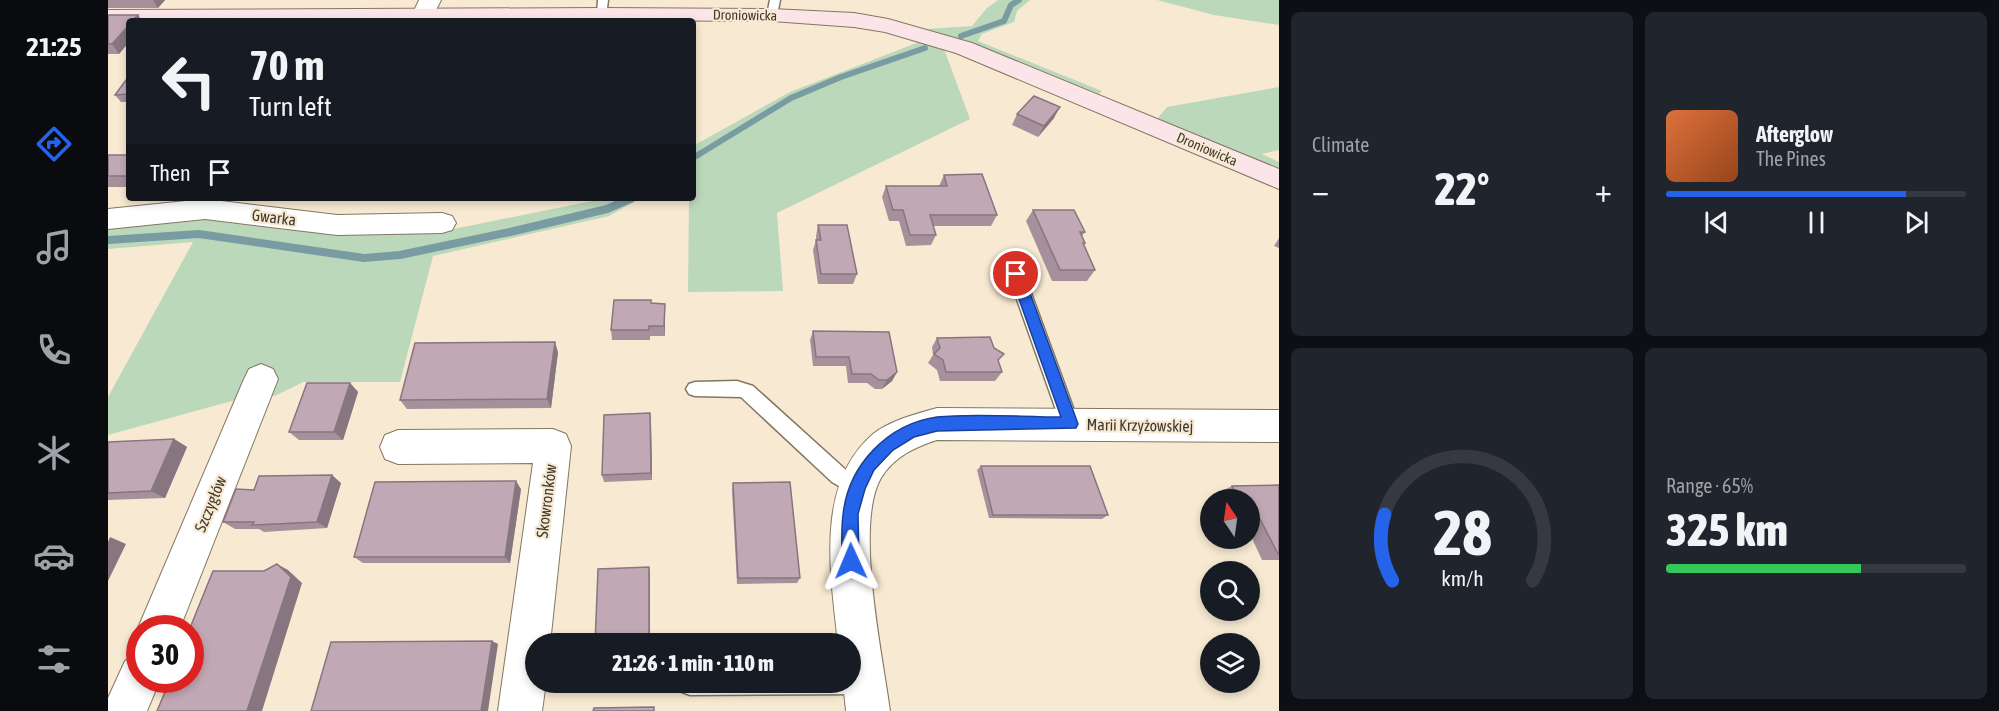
<!DOCTYPE html>
<html lang="en">
<head>
<meta charset="utf-8">
<style>
	:root { --surface:#171b24; --page:#20242c; --text:#f1f3f6; --muted:#9ea1a6; --line:#363941; --accent:#2563eb }
	body { margin:0; font-family:"Asap Condensed",sans-serif; background:var(--page); color:var(--text); height:100vh; display:flex; flex-direction:column; font-size:22px; white-space:nowrap }
	* { box-sizing:border-box; margin:0 }
	p { font-size:20px; color:var(--muted) }
	.icon { flex:none; width:33px; height:33px; fill:none; stroke:currentColor; stroke-width:2; stroke-linecap:round; stroke-linejoin:round }
	.map { position:relative; flex:1; overflow:hidden }
	.sheet { display:flex; flex-direction:column; gap:12px; padding:12px; background:#0d0f14; width:720px }
	.sheet>* { flex:none }
	.guide { position:absolute; left:18px; top:18px; width:570px; height:183px; border-radius:6px; box-shadow:0 3px 9px #0003; background:#171b24; color:var(--text); overflow:hidden }
	.needle { width:39px; rotate:347deg }
	.tools { position:absolute; left:1092px; top:489px; display:grid; gap:12px }
	.tools a { display:grid; place-items:center; width:60px; height:60px; border-radius:50%; background:var(--surface); box-shadow:0 3px 9px #0003; font-size:30px }
	.speed { position:absolute; left:18px; top:615px; display:flex; gap:12px; font-size:30px; font-weight:700; text-align:center }
	.speed>* { display:grid; place-content:center; width:78px; height:78px; border-radius:50%; background:var(--surface); box-shadow:0 3px 9px #0003; line-height:1 }
	.speed .limit { border:9px solid #d22; background:#fff; color:#111 }
	.pin { position:absolute; display:grid; place-items:center; width:51px; height:51px; color:#fff; margin:-26px; border:3px solid #fff; border-radius:50%; box-shadow:0 2px 6px #0007 }
	.me { position:absolute; width:66px; margin:-33px; rotate:359deg; stroke-linejoin:round; filter:drop-shadow(0 0 4px #0008) }
	.turn { display:flex; align-items:center; gap:21px; height:126px; padding:0 24px; font-size:27px }
	.turn .icon { width:78px; height:78px; stroke-width:2.5 }
	.turn b { display:block; font-size:42px; line-height:51px }
	.then { display:flex; align-items:center; height:57px; padding:0 24px; background:#0003; gap:12px; font-size:22px }
	.big { font-size:45px; font-weight:800; line-height:1.1 }
	.sheet .card { flex:1; display:flex; flex-direction:column; justify-content:center; gap:9px; min-width:0; padding:0 21px; border-radius:9px; background:var(--page) }
	.sheet .dial { align-items:center; gap:0 }
	.dial svg { height:156px; overflow:visible; fill:none; stroke:var(--line); stroke-width:7; stroke-linecap:round; text-anchor:middle }
	.dial text { fill:var(--text); stroke:none }
	.song { display:flex; align-items:center; gap:18px }
	.cover { width:72px; height:72px; border-radius:9px; background:linear-gradient(135deg,hsl(20 70% 55%),hsl(20 70% 35%)) }
	.played { height:6px; border-radius:3px; background:linear-gradient(90deg,var(--accent) 80%,var(--line) 80%) }
	.keys { display:flex; justify-content:space-around; direction:ltr }
	.heat { display:flex; justify-content:space-between; align-items:center; font-size:33px; direction:ltr }
	.charge { height:9px; border-radius:4px; background:linear-gradient(90deg,#34c759 65%,var(--line) 0) }
	.sheet .tiles { flex:1; display:grid; gap:12px; grid-template-columns:repeat(2,1fr) }
	.trip { position:absolute; left:417px; top:633px; width:336px; height:60px; border-radius:30px; background:var(--surface); box-shadow:0 3px 9px #0003; font-weight:800; line-height:60px; text-align:center }
	main { display:flex; flex:1; min-height:0 }
	.tabs { display:flex; flex-direction:column; width:108px; justify-content:space-around; align-items:center; background:#090b0e; color:var(--muted) }
	.tabs .icon { width:42px; height:42px }
	.tabs .current { color:var(--accent) }
	.tabs b { font-size:27px; color:var(--text) }
	.map>svg:first-child { display:block }
</style>
</head>
<body>
<main>
<nav class="tabs">
<b>21:25</b>
<svg class="icon current" aria-label="directions" viewBox="0 0 24 24"><path d="M12 3l9 9-9 9-9-9zM9 14v-3h6M13 9l2 2-2 2"/></svg>
<svg class="icon" aria-label="music" viewBox="0 0 24 24"><path d="M9 18V5l10-2v13"/><circle cx="6" cy="18" r="3"/><circle cx="16" cy="16" r="3"/></svg>
<svg class="icon" aria-label="phone" viewBox="0 0 24 24"><path d="M5 4h4l2 5-3 2q2 4 5 5l2-3 5 2v4C11 20 4 13 5 4z"/></svg>
<svg class="icon" aria-label="climate" viewBox="0 0 24 24"><path d="M12 3v18M4 7l16 10M4 17L20 7"/></svg>
<svg class="icon" aria-label="car" viewBox="0 0 24 24"><path d="M5 17H2v-5l4-1 3-4h7l3 4 3 1v5h-3M9 17h6M6 11h13"/><circle cx="7" cy="17" r="2"/><circle cx="17" cy="17" r="2"/></svg>
<svg class="icon" aria-label="filters" viewBox="0 0 24 24"><path d="M4 7h16M4 17h16"/><circle cx="9" cy="7" r="2"/><circle cx="15" cy="17" r="2"/></svg>
</nav>
<div class="map">
<svg width="1171" height="711" viewBox="0 0 1171 711">
	<rect width="100%" height="100%" fill="#f8ead2"/>
	<!-- green -->
	<g fill="#bcd8bb">
		<path d="M890,0H922L909,11L906,22L874,34L870,41L994,91L991,94L859,41L818,29L864,26L879,8Z"/>
		<path d="M1049,0H1171V25L1106,15Z"/>
		<path d="M811,42L836,49L862,119L669,213L675,291L580,292L581,198H585V146L682,92Z"/>
		<path d="M1171,87V150L1154,154L1171,162V169L1049,119L1059,107Z"/>
		<path d="M499,198H533L501,216L325,256L292,382H195L167,396L131,399L0,435V397L85,242L0,249V224L103,217L326,233Z"/>
	</g>
	<g fill="none" stroke-linecap="round" stroke-linejoin="round">
		<!-- stream-far1 -->
		<g stroke="#789ca1" stroke-width="6">
			<path d="M853,36L896,21L903,5L911,0"/>
			<path d="M585,158L683,98L733,77L817,48"/>
		</g>
		<!-- stream -->
		<path stroke="#789ca1" stroke-width="8" d="M0,240L91,234L256,258L292,255L402,232L499,209L524,198"/>
		<defs>
			<g id="lane">
				<path d="M490,0H500L498,16L489,14Z"/>
				<path d="M662,0H672L669,15L664,18L659,15Z"/>
				<path d="M908,268L916,274L971,424L968,430L962,432L956,430L953,424L900,274Z"/>
				<path d="M629,381L645,386L738,470L757,482L759,488L757,494L750,497L724,482L633,397L587,396L581,394L578,389L581,384L587,382Z"/>
				<path d="M742,672L764,675L767,683L764,691L756,694L582,695L574,692L571,684L742,682Z"/>
			</g>
			<g id="street">
				<path d="M311,0H333L323,20L313,21L304,15Z"/>
				<path d="M97,199L229,215L334,213L344,216L348,223L344,230L334,233L229,235L97,219L0,229V209Z"/>
				<path d="M153,364L165,369L170,379L72,628H32V632L30,628L136,379L141,369Z"/>
				<path d="M829,408L1171,410V442L829,440C807,447 786,457 773,478C746,525 775,656 782,711H738L735,682H742V644H730C723,576 706,485 765,434C783,420 808,414 829,408Z"/>
				<path d="M445,429L458,434L463,446L442,644H428V682H438L434,711H390L425,463L290,464L277,459L272,447L277,435L290,430Z"/>
				<path d="M32,654V680H52L39,711H0V698L17,661Z"/>
			</g>
			<path id="secondary" d="M494,8L664,9L746,13L780,19L864,43L1171,169V189L848,53L777,32L746,27L664,21L494,20L0,22V10Z"/>
		</defs>
		<!-- lane casing -->
		<use href="#lane" stroke="#837762" stroke-width="3"/>
		<!-- street casing -->
		<use href="#street" stroke="#837762" stroke-width="2"/>
		<!-- secondary casing -->
		<use href="#secondary" stroke="#837762" stroke-width="2"/>
		<!-- lane -->
		<use href="#lane" fill="#fff" fill-rule="evenodd"/>
		<!-- street -->
		<use href="#street" fill="#fff" fill-rule="evenodd"/>
		<!-- secondary -->
		<use href="#secondary" fill="#fce5e8" fill-rule="evenodd"/>
	</g>
	<!-- wall -->
	<g fill="#a6909c">
		<path d="M0,0H57L50,8H0Z"/>
		<path d="M0,15H30L34,21H21V42L11,54H0Z"/>
		<path d="M21,76V102H13L7,95Z"/>
		<path d="M909,114L946,118L930,137L904,125Z"/>
		<rect x="0" y="155" width="21" height="32"/>
		<path d="M836,175L889,215L883,226H825L828,235L823,245L798,246L791,221H781L774,197L778,186H831Z"/>
		<path d="M925,210L977,232L974,236L977,243L976,245L987,270L979,281H944L918,221Z"/>
		<path d="M710,225L749,274L745,284H710L705,250L708,240V236Z"/>
		<path d="M1171,238V248L1166,246Z"/>
		<path d="M543,300V304L557,314V336H542V340H504L503,330Z"/>
		<path d="M705,331L789,372L784,381L774,389H767L759,383H740L738,366H705L702,340Z"/>
		<path d="M829,338L890,361L894,372L887,381H832L829,370L820,363L825,355L824,347Z"/>
		<path d="M450,352L443,408L299,409L292,400Z"/>
		<path d="M242,383L250,392L235,440H191L181,432Z"/>
		<path d="M543,422L544,480L496,482L494,475Z"/>
		<path d="M66,439L79,447L57,498L0,500V442Z"/>
		<path d="M873,466L1000,515L994,519L881,518L869,470Z"/>
		<path d="M233,483L219,528L156,532L151,529H127L115,522L146,490Z"/>
		<path d="M625,483L692,578L689,583L629,584L624,490Z"/>
		<path d="M1171,485V560H1154L1142,534V500H1113L1110,493L1124,486Z"/>
		<path d="M413,489L402,563H255L246,557Z"/>
	</g>
	<!-- shaded-wall -->
	<g fill="#87767f">
		<path d="M45,0H57L50,8Z"/>
		<path d="M30,15L34,21H24Z"/>
		<path d="M21,25V42L11,54L4,44Z"/>
		<path d="M952,107L946,118L930,137L936,126Z"/>
		<path d="M557,304V336L556,326Z"/>
		<path d="M447,342L450,352L443,408L439,399Z"/>
		<path d="M789,372L784,381L774,389L779,380Z"/>
		<path d="M242,383L250,392L235,440L226,432Z"/>
		<path d="M542,413L543,422L544,480L543,473Z"/>
		<path d="M66,439L79,447L57,498L43,491Z"/>
		<path d="M224,475L233,483L219,528L209,522Z"/>
		<path d="M408,481L413,489L402,563L397,557Z"/>
		<path d="M2,537L18,544L0,581V542Z"/>
		<path d="M169,564L180,570L194,583L154,711H139Z"/>
		<path d="M541,567L542,573V644H541Z"/>
		<path d="M384,641L390,644L380,711H373Z"/>
	</g>
	<!-- building -->
	<g fill="#c1a8b5" stroke="#87767f" stroke-width="1.5">
		<path d="M0,15H30L24,21H21V25L4,44H0Z"/>
		<path d="M21,76V94L7,95Z"/>
		<path d="M926,96L952,107L936,126L909,114Z"/>
		<rect x="0" y="155" width="21" height="21"/>
		<path d="M874,174L889,215H822L828,235H802L795,210H785L778,186H839L836,175Z"/>
		<path d="M925,210H966L977,232H972L977,243H975L987,270H952Z"/>
		<path d="M710,225H739L749,274H713L708,240H713Z"/>
		<path d="M506,300H543V303L557,304L556,326H541V330H503Z"/>
		<path d="M705,331L781,332L789,372L779,380H771L763,374H744L741,357H708Z"/>
		<path d="M882,337L886,348L896,354L890,360L894,372H838L835,360L826,354L832,348L829,338Z"/>
		<path d="M447,342L439,399L292,400L307,343Z"/>
		<path d="M199,383H242L226,432H181Z"/>
		<path d="M542,413L543,473L494,475L496,415Z"/>
		<path d="M66,439L43,491L0,493V442Z"/>
		<path d="M873,466H982L1000,515H885Z"/>
		<path d="M224,475L209,522L144,525L146,522H115L128,489L146,490L151,476Z"/>
		<path d="M408,481L397,557H246L267,482Z"/>
		<path d="M682,482L692,578H630L625,483Z"/>
		<path d="M1171,485V554H1170L1151,517H1142V500H1131L1124,486Z"/>
		<path d="M169,564L183,577L139,711H49L62,680H82V628L105,571H156Z"/>
		<path d="M541,567V644H487L490,569Z"/>
		<path d="M384,641L373,711H203L223,642Z"/>
		<path d="M546,707V711H485L486,708Z"/>
	</g>
	<!-- route -->
	<path fill="#2563eb" stroke="#184099" stroke-width="1.5" d="M908,269L915,274L970,424L968,428L829,431L806,437L785,450L766,470L757,489L750,514L751,561L748,567L743,569L737,567L734,561C734,546 733,530 735,515C740,465 780,424 829,417C865,413 915,417 953,417L902,274Z"/>
	<g text-anchor="middle" dominant-baseline="central" stroke-width="4.5" stroke-linejoin="round" paint-order="stroke">
		<!-- far-street labels -->
		<g font-size="14" fill="#3f3930" stroke="#f8ead2">
			<text transform="translate(637 15) rotate(1)">Droniowicka</text>
			<text transform="translate(1099 149) rotate(23)">Droniowicka</text>
		</g>
		<!-- street labels -->
		<g font-size="16" fill="#3f3930" stroke="#f8ead2">
			<text transform="translate(166 217) rotate(7)">Gwarka</text>
			<text transform="translate(1032 425) rotate(1)">Marii Krzyżowskiej</text>
			<text transform="translate(438 501) rotate(-83)">Skowronków</text>
			<text transform="translate(102 504) rotate(-68)">Szczygłów</text>
		</g>
	</g>
</svg>
<div class="tools">
<a><svg class="needle" viewBox="-14 -14 28 28"><path d="M0-13l5 13h-10z" fill="#e53935"/><path d="M0 13l5-13h-10z" fill="#9ea1a6"/></svg></a>
<a><svg class="icon" aria-label="search" viewBox="0 0 24 24"><circle cx="10" cy="10" r="6"/><path d="M15 15l6 6"/></svg></a>
<a><svg class="icon" aria-label="layers" viewBox="0 0 24 24"><path d="M12 4l9 5-9 5-9-5zM3 14l9 5 9-5"/></svg></a>
</div>
<div class="speed"><div class="limit">30</div></div>
<div class="pin" style="left:908px;top:274px;background:#d93025"><svg class="icon" aria-label="arrive" viewBox="0 0 24 24"><path d="M6 21V4h12l-3 4 3 4H6"/></svg></div>
<svg class="me" style="left:743px;top:561px" viewBox="-20 -20 40 40"><path d="M0-17L14 15 0 8-14 15z" fill="#2563eb" stroke="#fff" stroke-width="4"/></svg>
<div class="trip">21:26 · 1 min · 110 m</div>
<div class="guide">
<div class="turn"><svg class="icon" aria-label="left" viewBox="0 0 24 24"><path d="M17 20v-9H6M10 6l-5 5 5 5"/></svg><div><b>70 m</b>Turn left</div></div>
<div class="then">Then<svg class="icon" aria-label="arrive" viewBox="0 0 24 24"><path d="M6 21V4h12l-3 4 3 4H6"/></svg></div>
</div>
</div>
<section class="sheet">
<div class="tiles">
<div class="card"><p>Climate</p>
<div class="heat"><a>−</a><b class="big">22°</b><a>+</a></div>
</div>
<div class="card">
<div class="song"><i class="cover"></i><div><b>Afterglow</b><p>The Pines</p></div></div>
<div class="played"></div>
<div class="keys"><svg class="icon" aria-label="previous" viewBox="0 0 24 24"><path d="M18 5L8 12l10 7zM5 5v14"/></svg><svg class="icon" aria-label="pause" viewBox="0 0 24 24"><path d="M8 5v14M16 5v14"/></svg><svg class="icon" aria-label="next" viewBox="0 0 24 24"><path d="M6 5l10 7-10 7zM19 5v14"/></svg></div>
</div>
<div class="card dial"><svg viewBox="0 0 100 80">
<path d="M14 69A42 42 0 1 1 86 69"/>
<path d="M14 69A42 42 0 0 1 10 35" stroke="#2563eb"/>
<text x="50" y="56" font-size="32" font-weight="700">28</text>
<text x="50" y="72" font-size="11">km/h</text>
</svg></div>
<div class="card"><p>Range · 65%</p><b class="big">325 km</b><div class="charge"></div></div>
</div>
</section>
</main>
</body>
</html>
